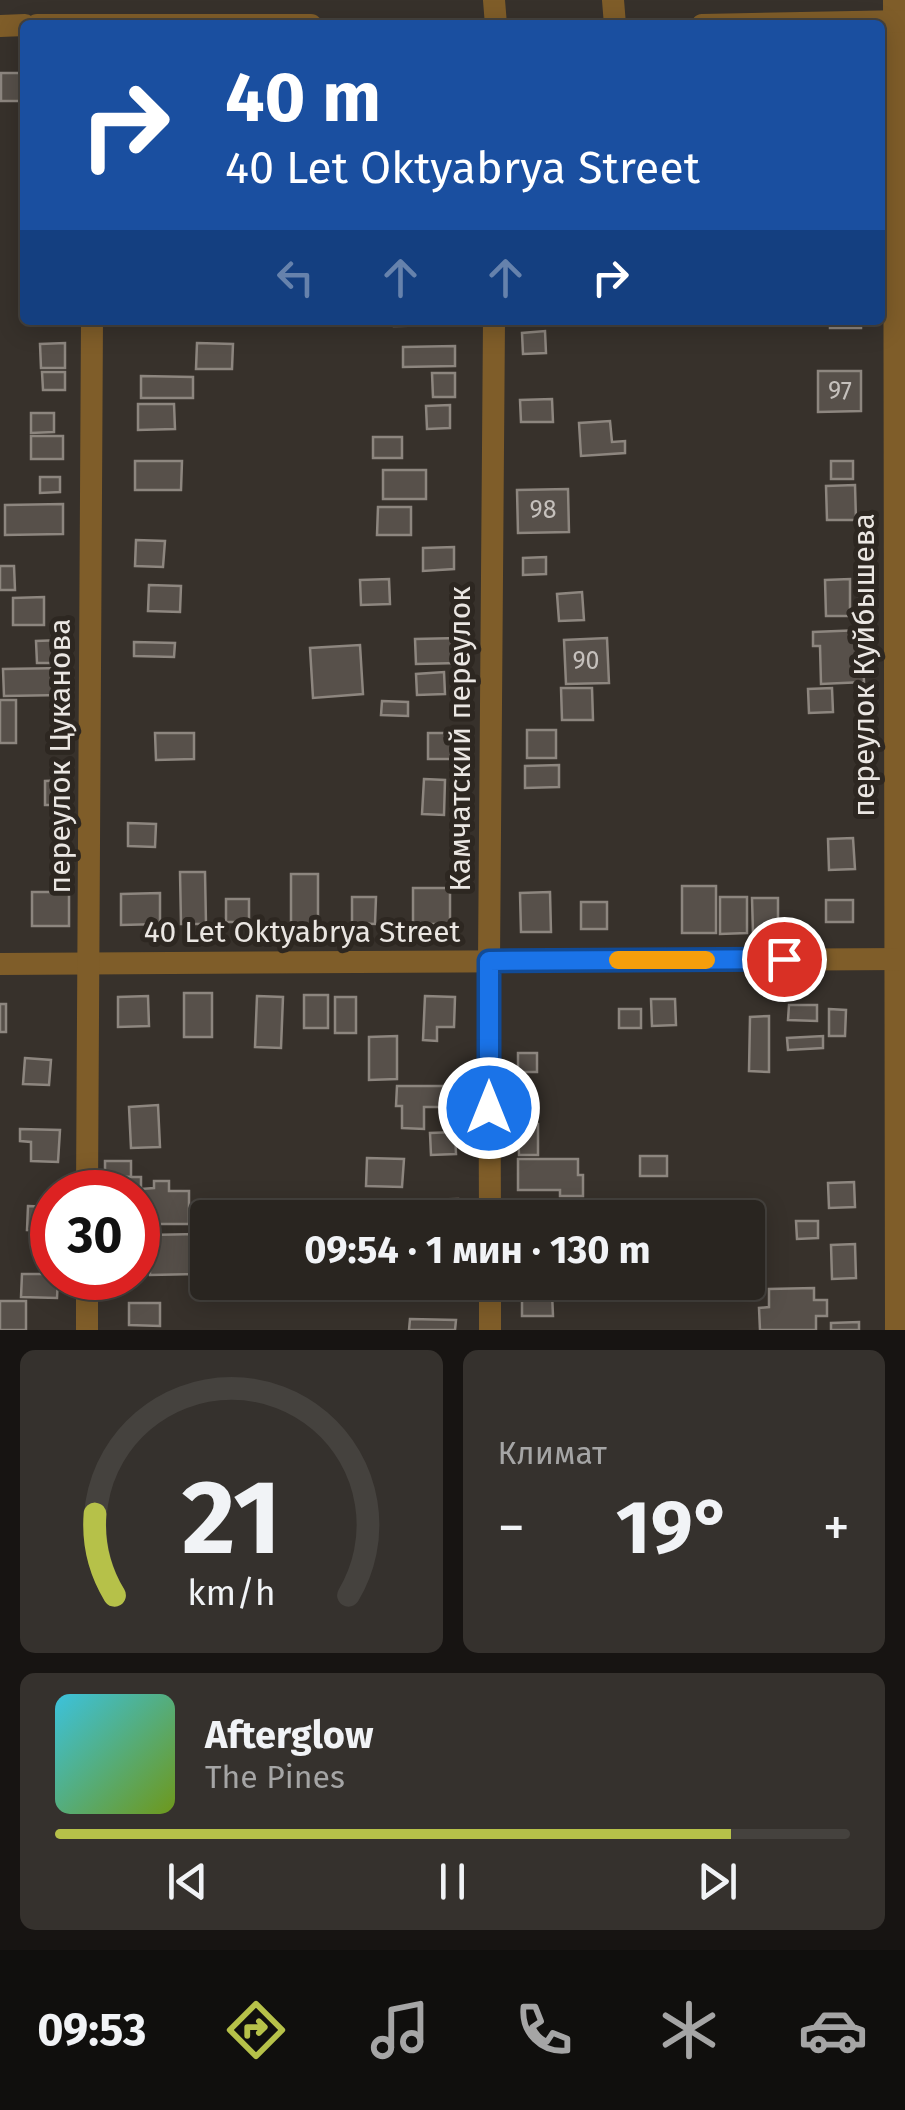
<!DOCTYPE html>
<html lang="ru">
<head>
<meta charset="utf-8">
<style>
	:root { --surface:#292520; --page:#35312d; --text:#f1f3f6; --muted:#a5a5a5; --line:#45423e; --accent:#b6c149 }
	body { margin:0; font-family:"Fira Sans",sans-serif; background:var(--page); color:var(--text); height:100vh; display:flex; flex-direction:column; font-size:38px; white-space:nowrap }
	* { box-sizing:border-box; margin:0 }
	p { font-size:32px; color:var(--muted) }
	.icon { flex:none; width:55px; height:55px; fill:none; stroke:currentColor; stroke-width:2; stroke-linecap:round; stroke-linejoin:round }
	.map { position:relative; height:1330px; overflow:hidden }
	.drawer { display:flex; flex-direction:column; gap:20px; padding:20px; background:#171412; flex:1 }
	.drawer>* { flex:none }
	.hud { position:absolute; left:20px; top:20px; width:865px; height:305px; border-radius:10px; box-shadow:0 5px 25px #0003,0 0 0 2px var(--line); background:#1a4fa0; color:#fff; overflow:hidden }
	.speed { position:absolute; left:30px; top:1170px; display:flex; gap:20px; font-size:50px; font-weight:700; text-align:center }
	.speed>* { display:grid; place-content:center; width:130px; height:130px; border-radius:50%; background:var(--surface); box-shadow:0 5px 25px #0003,0 0 0 2px var(--line); line-height:1 }
	.speed .limit { border:15px solid #d22; background:#fff; color:#111 }
	.pin { position:absolute; display:grid; place-items:center; width:85px; height:85px; color:#fff; margin:-42px; border:5px solid #fff; border-radius:50%; box-shadow:0 2px 10px #0007 }
	.me { position:absolute; width:110px; margin:-55px; rotate:0deg; stroke-linejoin:round; filter:drop-shadow(0 0 8px #0008) }
	.turn { display:flex; align-items:center; gap:35px; height:210px; padding:0 40px; font-size:45px }
	.turn .icon { width:130px; height:130px; stroke-width:2.5 }
	.turn b { display:block; font-size:70px; line-height:85px }
	.lanes { display:flex; align-items:center; height:95px; padding:0 40px; background:#0003; justify-content:center; gap:50px; direction:ltr }
	.lanes .off { opacity:.35 }
	.big { font-size:75px; font-weight:700; line-height:1.1 }
	.drawer .widget { flex:1; display:flex; flex-direction:column; justify-content:center; gap:15px; min-width:0; padding:0 35px; border-radius:15px; background:var(--page) }
	.drawer .dial { align-items:center; gap:0 }
	.dial svg { height:260px; overflow:visible; fill:none; stroke:var(--line); stroke-width:7; stroke-linecap:round; text-anchor:middle }
	.dial text { fill:var(--text); stroke:none }
	.song { display:flex; align-items:center; gap:30px }
	.cover { width:120px; height:120px; border-radius:15px; background:linear-gradient(135deg,hsl(190 70% 55%),hsl(80 70% 35%)) }
	.played { height:10px; border-radius:5px; background:linear-gradient(90deg,var(--accent) 85%,var(--line) 85%) }
	.keys { display:flex; justify-content:space-around; direction:ltr }
	.heat { display:flex; justify-content:space-between; align-items:center; font-size:55px; direction:ltr }
	.drawer .tiles { flex:1; display:grid; gap:20px; grid-template-columns:1fr 1fr }
	.widget:last-child { grid-column:span 2 }
	.trip { position:absolute; left:190px; top:1200px; width:575px; height:100px; border-radius:10px; background:var(--surface); box-shadow:0 5px 25px #0003,0 0 0 2px var(--line); font-weight:700; line-height:100px; text-align:center }
	.tabs { display:flex; height:160px; justify-content:space-around; align-items:center; background:#100f0d; color:var(--muted) }
	.tabs .icon { width:70px; height:70px }
	.tabs .selected { color:var(--accent) }
	.tabs b { font-size:45px; color:var(--text) }
	.map>svg:first-child { display:block }
</style>
</head>
<body>
<div class="map">
<svg width="905" height="1330" viewBox="0 0 905 1330">
	<rect width="100%" height="100%" fill="#37312b"/>
	<!-- building -->
	<g fill="#57504a" stroke="#8d867f" stroke-width="2.5">
		<rect x="1" y="73" width="24" height="28"/>
		<path d="M394,320H456V325L394,326Z"/>
		<rect x="830" y="320" width="31" height="8"/>
		<path d="M545,331L546,353L523,354L522,333Z"/>
		<path d="M65,343V368H41L40,344Z"/>
		<path d="M197,343L233,344L232,369H196Z"/>
		<path d="M455,346V366L403,367V347Z"/>
		<path d="M818,371H861V411L818,412Z"/>
		<path d="M42,372H65V390H43Z"/>
		<path d="M432,373H455V397H433Z"/>
		<path d="M141,376L193,377V398H141Z"/>
		<path d="M552,399L553,422H521L520,400Z"/>
		<path d="M138,404H174L175,429L138,430Z"/>
		<path d="M450,405V428L427,429L426,406Z"/>
		<path d="M31,413H54V432L31,433Z"/>
		<path d="M610,421L612,442L625,441V453L581,456L579,423Z"/>
		<rect x="31" y="436" width="32" height="23"/>
		<rect x="373" y="437" width="29" height="21"/>
		<path d="M135,461H182L181,490H135Z"/>
		<rect x="831" y="461" width="22" height="18"/>
		<rect x="383" y="470" width="43" height="29"/>
		<path d="M40,477H60V492L40,493Z"/>
		<path d="M855,485L856,520H827L826,486Z"/>
		<path d="M568,489L569,532L518,533L517,490Z"/>
		<path d="M63,504V534L5,535V505Z"/>
		<path d="M378,507H411V535H377Z"/>
		<path d="M136,540L165,541L163,567L135,566Z"/>
		<path d="M454,547V569L423,571V548Z"/>
		<path d="M546,557V574L523,575V558Z"/>
		<path d="M0,566H14L15,590H0Z"/>
		<path d="M389,579L390,604L361,605L360,580Z"/>
		<path d="M850,579V616H826L825,580Z"/>
		<path d="M149,585L181,586L180,612L148,611Z"/>
		<path d="M582,592L584,620L559,621L557,594Z"/>
		<path d="M44,597V625H13V598Z"/>
		<path d="M862,630L864,682L821,684L820,646H813V632Z"/>
		<path d="M459,638V663L416,664L415,639Z"/>
		<path d="M607,638L609,683L566,684L564,640Z"/>
		<path d="M62,640V663H37L36,641Z"/>
		<path d="M134,642L175,643L174,657L134,656Z"/>
		<path d="M360,645L363,694L313,698L310,648Z"/>
		<path d="M63,668V695L4,696L3,669Z"/>
		<path d="M444,672L445,694L417,695L416,674Z"/>
		<path d="M561,688H592L593,720H562Z"/>
		<path d="M832,688L833,712L809,713L808,689Z"/>
		<rect x="0" y="700" width="16" height="43"/>
		<path d="M382,701L408,702V716L381,715Z"/>
		<rect x="527" y="730" width="29" height="28"/>
		<path d="M155,733H194V759L156,760Z"/>
		<rect x="428" y="733" width="31" height="26"/>
		<path d="M559,765V787L525,788V766Z"/>
		<path d="M424,779L445,780L444,815L422,814Z"/>
		<path d="M70,780V805H45V781Z"/>
		<path d="M128,823L156,824L155,847L128,846Z"/>
		<path d="M853,838L855,869L829,870L828,839Z"/>
		<path d="M180,872H205L206,924H181Z"/>
		<path d="M291,874H318V925L291,924Z"/>
		<rect x="682" y="886" width="34" height="47"/>
		<rect x="413" y="888" width="37" height="36"/>
		<rect x="32" y="892" width="37" height="34"/>
		<path d="M550,892L551,932H521L520,893Z"/>
		<path d="M160,893V924L121,925V894Z"/>
		<path d="M352,897H376L375,924L352,923Z"/>
		<path d="M720,897H747V933L720,934Z"/>
		<path d="M752,898H778V933H753Z"/>
		<rect x="226" y="899" width="23" height="23"/>
		<rect x="826" y="900" width="27" height="22"/>
		<rect x="581" y="902" width="26" height="27"/>
		<rect x="184" y="993" width="28" height="44"/>
		<rect x="304" y="995" width="24" height="33"/>
		<path d="M148,996L149,1026L118,1027V997Z"/>
		<path d="M257,996L283,997L281,1048L255,1047Z"/>
		<path d="M425,996L455,997L454,1027H437V1041L423,1040Z"/>
		<rect x="335" y="997" width="21" height="36"/>
		<path d="M651,999H675L676,1025L652,1026Z"/>
		<rect x="0" y="1004" width="6" height="28"/>
		<path d="M789,1005H817V1021L788,1020Z"/>
		<rect x="619" y="1009" width="22" height="19"/>
		<path d="M829,1009L846,1010L845,1036H829Z"/>
		<path d="M769,1016V1072L749,1071L750,1017Z"/>
		<path d="M397,1036V1079L369,1080V1037Z"/>
		<path d="M823,1036V1048L788,1050L787,1038Z"/>
		<rect x="518" y="1053" width="19" height="19"/>
		<path d="M25,1058L51,1060L49,1085L23,1084Z"/>
		<path d="M397,1086H457V1107H424V1129L402,1128V1106H396Z"/>
		<path d="M158,1105L160,1147L131,1148L129,1107Z"/>
		<path d="M518,1124H538V1155H519Z"/>
		<path d="M20,1129L60,1130L58,1162L31,1161V1142L20,1141Z"/>
		<path d="M455,1132L456,1154L431,1155L430,1133Z"/>
		<rect x="640" y="1156" width="27" height="20"/>
		<path d="M367,1158L404,1159L402,1187L366,1186Z"/>
		<path d="M518,1159H578V1175H583V1196H560V1190H518Z"/>
		<rect x="105" y="1161" width="26" height="16"/>
		<path d="M105,1177H141V1189L154,1188V1181H169V1191H189V1224H138V1192H105Z"/>
		<path d="M854,1182L855,1207L829,1208L828,1183Z"/>
		<path d="M458,1199V1218H417L416,1200Z"/>
		<path d="M28,1206L52,1207V1231L27,1230Z"/>
		<path d="M796,1221H818V1238L797,1239Z"/>
		<path d="M197,1234V1274L150,1275L149,1235Z"/>
		<path d="M855,1244L856,1278L832,1279L831,1245Z"/>
		<path d="M22,1274H52V1278H58L57,1298L21,1297Z"/>
		<path d="M400,1282H443V1288L400,1286Z"/>
		<path d="M814,1288V1300H827V1316H816V1330H760L759,1308L769,1307V1289Z"/>
		<path d="M522,1293H552L553,1316H522Z"/>
		<rect x="0" y="1301" width="26" height="29"/>
		<path d="M129,1303H160V1326L129,1325Z"/>
		<path d="M410,1319L456,1320L455,1330H409Z"/>
		<path d="M859,1322V1330H831V1323Z"/>
	</g>
	<g fill="none" stroke-linecap="round" stroke-linejoin="round">
		<!-- minor -->
		<g stroke="#7f5d29" stroke-width="22">
			<path d="M494,0L496,25"/>
			<path d="M613,0L615,25"/>
			<path d="M894,0L896,1330"/>
			<path d="M37,25H311"/>
			<path d="M702,25L905,21"/>
			<path d="M0,26L25,25"/>
			<path d="M0,964L905,959"/>
			<path d="M87,1192L92,320"/>
			<path d="M490,1218L489,961L494,320"/>
			<path d="M490,1282V1330"/>
			<path d="M87,1330V1278"/>
		</g>
	</g>
	<g fill="none" stroke-linecap="round" stroke-linejoin="round">
		<defs>
			<path id="route" d="M489,1108V961L784,959"/>
		</defs>
		<!-- route casing -->
		<use href="#route" stroke="#114b97" stroke-width="25"/>
		<!-- route -->
		<use href="#route" stroke="#1a73e8" stroke-width="18"/>
		<!-- slow -->
		<path stroke="#f59e0b" stroke-width="18" d="M618,960H706"/>
	</g>
	<g text-anchor="middle" dominant-baseline="central" stroke-width="10" stroke-linejoin="round" paint-order="stroke">
		<!-- number labels -->
		<g font-size="25" fill="#c5c0bc">
			<text x="840" y="391">97</text>
			<text x="543" y="510">98</text>
			<text x="586" y="661">90</text>
		</g>
		<!-- street labels -->
		<g font-size="30" fill="#eae6e2" stroke="#2d2721">
			<text transform="translate(864 665) rotate(-90)">переулок Куйбышева</text>
			<text transform="translate(460 739) rotate(-90)">Камчатский переулок</text>
			<text transform="translate(60 756) rotate(-90)">переулок Цуканова</text>
			<text x="302" y="932">40 Let Oktyabrya Street</text>
		</g>
	</g>
</svg>
<div class="speed"><div class="limit">30</div></div>
<div class="pin" style="left:784px;top:959px;background:#d93025"><svg class="icon" aria-label="arrive" viewBox="0 0 24 24"><path d="M6 21V4h12l-3 4 3 4H6"/></svg></div>
<svg class="me" style="left:489px;top:1108px" viewBox="-20 -20 40 40"><circle r="17" fill="#1a73e8" stroke="#fff" stroke-width="3"/><path d="M0-11L8 9 0 5-8 9z" fill="#fff"/></svg>
<div class="trip">09:54 · 1 мин · 130 m</div>
<div class="hud">
<div class="turn"><svg class="icon" aria-label="right" viewBox="0 0 24 24"><path d="M7 20v-9h11M14 6l5 5-5 5"/></svg><div><b>40 m</b>40 Let Oktyabrya Street</div></div>
<div class="lanes"><svg class="icon off" aria-label="left" viewBox="0 0 24 24"><path d="M17 20v-9H6M10 6l-5 5 5 5"/></svg><svg class="icon off" aria-label="ahead" viewBox="0 0 24 24"><path d="M12 20V5M6 11l6-6 6 6"/></svg><svg class="icon off" aria-label="ahead" viewBox="0 0 24 24"><path d="M12 20V5M6 11l6-6 6 6"/></svg><svg class="icon" aria-label="right" viewBox="0 0 24 24"><path d="M7 20v-9h11M14 6l5 5-5 5"/></svg></div>
</div>
</div>
<section class="drawer">
<div class="tiles">
<div class="widget dial"><svg viewBox="0 0 100 80">
<path d="M14 69A42 42 0 1 1 86 69"/>
<path d="M14 69A42 42 0 0 1 8 44" stroke="#b6c149"/>
<text x="50" y="56" font-size="32" font-weight="700">21</text>
<text x="50" y="72" font-size="11">km/h</text>
</svg></div>
<div class="widget"><p>Климат</p>
<div class="heat"><a>−</a><b class="big">19°</b><a>+</a></div>
</div>
<div class="widget">
<div class="song"><i class="cover"></i><div><b>Afterglow</b><p>The Pines</p></div></div>
<div class="played"></div>
<div class="keys"><svg class="icon" aria-label="previous" viewBox="0 0 24 24"><path d="M18 5L8 12l10 7zM5 5v14"/></svg><svg class="icon" aria-label="pause" viewBox="0 0 24 24"><path d="M8 5v14M16 5v14"/></svg><svg class="icon" aria-label="next" viewBox="0 0 24 24"><path d="M6 5l10 7-10 7zM19 5v14"/></svg></div>
</div>
</div>
</section>
<nav class="tabs">
<b>09:53</b>
<svg class="icon selected" aria-label="directions" viewBox="0 0 24 24"><path d="M12 3l9 9-9 9-9-9zM9 14v-3h6M13 9l2 2-2 2"/></svg>
<svg class="icon" aria-label="music" viewBox="0 0 24 24"><path d="M9 18V5l10-2v13"/><circle cx="6" cy="18" r="3"/><circle cx="16" cy="16" r="3"/></svg>
<svg class="icon" aria-label="phone" viewBox="0 0 24 24"><path d="M5 4h4l2 5-3 2q2 4 5 5l2-3 5 2v4C11 20 4 13 5 4z"/></svg>
<svg class="icon" aria-label="climate" viewBox="0 0 24 24"><path d="M12 3v18M4 7l16 10M4 17L20 7"/></svg>
<svg class="icon" aria-label="car" viewBox="0 0 24 24"><path d="M5 17H2v-5l4-1 3-4h7l3 4 3 1v5h-3M9 17h6M6 11h13"/><circle cx="7" cy="17" r="2"/><circle cx="17" cy="17" r="2"/></svg>
</nav>
</body>
</html>
